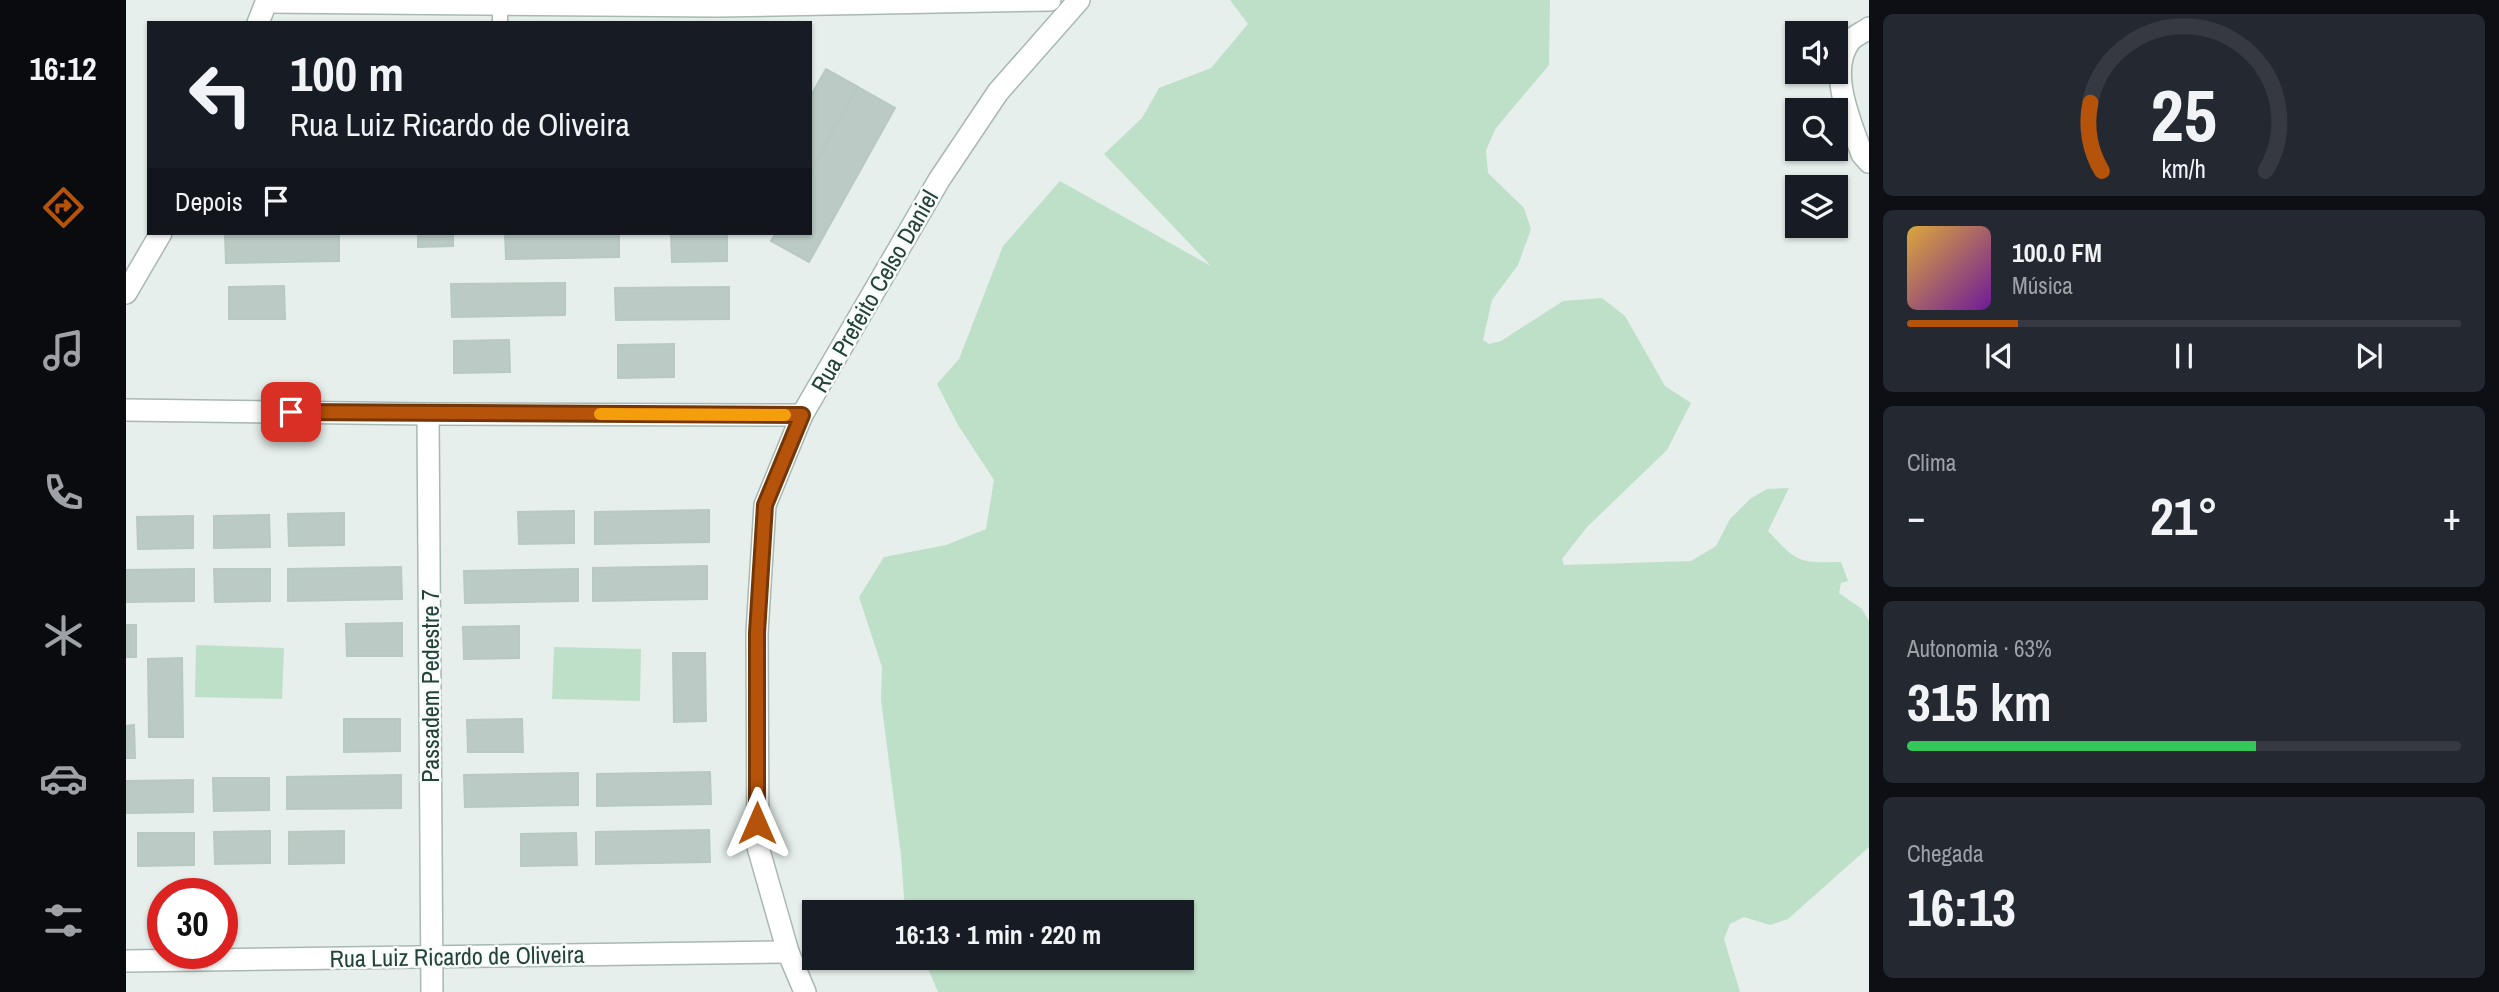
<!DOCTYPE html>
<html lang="pt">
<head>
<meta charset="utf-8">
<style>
	:root { --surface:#171b24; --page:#242831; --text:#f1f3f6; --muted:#9ea1a6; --line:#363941; --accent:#b45309 }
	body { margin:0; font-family:"Archivo Narrow",sans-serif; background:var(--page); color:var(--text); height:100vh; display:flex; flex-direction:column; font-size:26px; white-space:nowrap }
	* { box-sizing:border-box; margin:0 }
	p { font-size:23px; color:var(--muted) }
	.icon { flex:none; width:38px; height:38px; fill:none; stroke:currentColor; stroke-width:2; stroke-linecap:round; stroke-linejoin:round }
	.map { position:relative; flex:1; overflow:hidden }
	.panel { display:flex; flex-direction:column; gap:14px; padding:14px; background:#0d0f14; width:630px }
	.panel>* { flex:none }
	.guide { position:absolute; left:21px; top:21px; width:665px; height:214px; border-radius:0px; box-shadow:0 2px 5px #0004; background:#171b24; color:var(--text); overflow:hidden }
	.controls { position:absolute; left:1659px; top:21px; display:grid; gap:14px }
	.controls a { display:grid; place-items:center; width:63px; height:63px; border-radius:0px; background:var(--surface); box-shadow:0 2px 5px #0004; font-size:35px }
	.speed { position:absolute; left:21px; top:878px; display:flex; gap:14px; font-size:35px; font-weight:700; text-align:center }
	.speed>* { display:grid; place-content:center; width:91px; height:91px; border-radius:50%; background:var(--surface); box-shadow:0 2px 5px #0004; line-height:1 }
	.speed .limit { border:10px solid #d22; background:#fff; color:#111 }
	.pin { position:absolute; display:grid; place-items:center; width:60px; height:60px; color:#fff; margin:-30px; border-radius:14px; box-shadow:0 4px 10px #0006 }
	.me { position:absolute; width:77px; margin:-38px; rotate:0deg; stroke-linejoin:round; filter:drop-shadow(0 0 5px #0008) }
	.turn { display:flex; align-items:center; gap:24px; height:147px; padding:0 28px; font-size:32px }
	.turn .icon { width:91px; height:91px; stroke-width:2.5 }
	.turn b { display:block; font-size:49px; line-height:60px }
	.then { display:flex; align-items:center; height:66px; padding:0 28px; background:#0003; gap:14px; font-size:26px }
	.big { font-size:52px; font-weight:700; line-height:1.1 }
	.panel .card { flex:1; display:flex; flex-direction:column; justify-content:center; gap:10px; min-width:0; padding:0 24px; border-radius:10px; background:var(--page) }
	.panel .dial { align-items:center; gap:0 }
	.dial svg { height:182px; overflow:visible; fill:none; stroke:var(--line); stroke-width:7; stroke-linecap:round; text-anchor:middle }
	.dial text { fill:var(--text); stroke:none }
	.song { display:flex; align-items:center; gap:21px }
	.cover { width:84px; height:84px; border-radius:10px; background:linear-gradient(135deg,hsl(40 70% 55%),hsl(280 70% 35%)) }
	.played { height:7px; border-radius:4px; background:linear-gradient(90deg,var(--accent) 20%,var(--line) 20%) }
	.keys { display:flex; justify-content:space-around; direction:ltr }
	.heat { display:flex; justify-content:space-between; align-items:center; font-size:38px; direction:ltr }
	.charge { height:10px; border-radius:5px; background:linear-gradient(90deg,#34c759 63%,var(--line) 0) }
	.trip { position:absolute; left:676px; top:900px; width:392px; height:70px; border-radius:0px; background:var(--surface); box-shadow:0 2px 5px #0004; font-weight:700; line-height:70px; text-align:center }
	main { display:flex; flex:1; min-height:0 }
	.tabs { display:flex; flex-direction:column; width:126px; justify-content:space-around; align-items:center; background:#090b0e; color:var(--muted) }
	.tabs .icon { width:49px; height:49px }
	.tabs .current { color:var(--accent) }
	.tabs b { font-size:32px; color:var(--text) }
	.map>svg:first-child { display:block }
</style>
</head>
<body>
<main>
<nav class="tabs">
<b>16:12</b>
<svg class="icon current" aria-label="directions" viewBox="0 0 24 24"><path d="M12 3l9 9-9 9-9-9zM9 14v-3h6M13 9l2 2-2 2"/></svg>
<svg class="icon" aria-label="music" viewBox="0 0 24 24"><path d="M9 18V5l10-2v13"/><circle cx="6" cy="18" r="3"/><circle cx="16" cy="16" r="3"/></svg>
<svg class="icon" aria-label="phone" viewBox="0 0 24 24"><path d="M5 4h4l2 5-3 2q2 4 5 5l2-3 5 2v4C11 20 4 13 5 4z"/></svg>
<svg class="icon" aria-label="climate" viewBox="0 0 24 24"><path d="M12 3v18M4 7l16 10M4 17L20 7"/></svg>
<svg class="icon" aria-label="car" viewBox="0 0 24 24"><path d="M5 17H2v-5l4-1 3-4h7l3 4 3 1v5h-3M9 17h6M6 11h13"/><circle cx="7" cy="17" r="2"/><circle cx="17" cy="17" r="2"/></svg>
<svg class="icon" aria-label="filters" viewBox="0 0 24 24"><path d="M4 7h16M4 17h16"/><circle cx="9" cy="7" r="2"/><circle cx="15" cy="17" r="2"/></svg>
</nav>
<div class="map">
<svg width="1743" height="992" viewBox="0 0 1743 992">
	<rect width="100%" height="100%" fill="#e6efeb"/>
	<!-- green -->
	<g fill="#bfe0c8">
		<path d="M1104,0H1424L1423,65L1370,128L1360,150L1362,173L1398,208L1405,229L1392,265L1366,300L1357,340L1363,344L1375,341L1437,301L1476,298L1499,316L1539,386L1565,403L1541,450L1461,527L1436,559L1438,565L1565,561L1590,546L1604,519L1624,499L1641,489L1663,488L1642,531C1672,563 1672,563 1715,562L1722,581L1715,583L1713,593L1736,609L1743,621V847L1662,919L1644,925L1618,917L1604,924L1598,939L1614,992H812L797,957H1055V912H779L775,855L755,700L756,667L733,597L758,557L820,545L860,529L868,480L832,425L811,384L833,359L877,246L934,181L1085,266L978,154L1016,118L1033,88L1085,68L1122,24Z"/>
		<path d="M70,645L158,648L156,699L69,697Z"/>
		<path d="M428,647L515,649L514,701L426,699Z"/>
	</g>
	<!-- building -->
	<g fill="#bbcac4" stroke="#b8c9c2" stroke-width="2">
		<path d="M700,69L732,87L684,172V97Z"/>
		<path d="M732,87L769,108L683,262L645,241L650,233H684V172Z"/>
		<path d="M99,233H213V261L100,263Z"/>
		<path d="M292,233H327V246L292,247Z"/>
		<path d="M379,233H493V257L380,259Z"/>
		<path d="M545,233H601V261L546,262Z"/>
		<path d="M439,283V315L326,317L325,284Z"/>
		<path d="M158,286L159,319H103V287Z"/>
		<path d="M603,287V319L490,320L489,288Z"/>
		<path d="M383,340L384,372L328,373V341Z"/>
		<path d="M548,344V377L492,378V345Z"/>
		<path d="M583,510V542L469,544V512Z"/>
		<path d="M448,511V543L393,544L392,512Z"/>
		<path d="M218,513V545L163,546L162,514Z"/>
		<path d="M143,515L144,547L88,548V516Z"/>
		<path d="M67,516V548L12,549L11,517Z"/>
		<path d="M581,566V599L467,601V568Z"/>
		<path d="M275,567L276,599L162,601V569Z"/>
		<path d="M68,569V601L0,602V570Z"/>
		<path d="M88,569H144V601L89,602Z"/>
		<path d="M452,569V601L339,603L338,571Z"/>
		<path d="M276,623V656H221L220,624Z"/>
		<rect x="0" y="625" width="10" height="32"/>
		<path d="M393,626V658L338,659L337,627Z"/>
		<path d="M547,653H579L580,721L548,722Z"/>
		<path d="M56,658L57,737H23L22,659Z"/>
		<path d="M218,719H274V751L218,752Z"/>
		<path d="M396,719L397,752H342L341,720Z"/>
		<path d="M8,725L9,758H0V726Z"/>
		<path d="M584,772L585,804L471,806V774Z"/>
		<path d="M452,773V805L339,807L338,775Z"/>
		<path d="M275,775V808L161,809V777Z"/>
		<path d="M87,778H143V810L88,811Z"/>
		<path d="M67,780V812L0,813V781Z"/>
		<path d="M583,830L584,862L470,864V832Z"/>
		<path d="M144,831V863L89,864L88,832Z"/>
		<path d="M218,831V863L163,864V832Z"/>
		<path d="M12,833H68V865L12,866Z"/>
		<path d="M450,833L451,865L395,866V834Z"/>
	</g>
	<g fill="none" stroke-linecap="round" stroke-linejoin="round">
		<defs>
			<path id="lane" d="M374,4V23"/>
			<g id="street">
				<path d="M141,2L593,6L924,0"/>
				<path d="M132,23L141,0"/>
				<path d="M1743,28C1738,32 1728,36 1724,41C1701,71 1725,123 1736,154L1743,162"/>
				<path d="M0,293L35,233"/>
				<path d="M0,410L302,414L676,415"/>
				<path d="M302,414L306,992"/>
				<path d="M0,961L662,952"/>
				<path d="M679,992L662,952L632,847L631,633L639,505L676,415L813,180L872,92L953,0"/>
			</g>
		</defs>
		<!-- lane casing -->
		<use href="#lane" stroke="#a8b8b2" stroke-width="17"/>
		<!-- street casing -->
		<use href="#street" stroke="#a8b8b2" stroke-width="24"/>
		<!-- lane -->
		<use href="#lane" stroke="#fff" stroke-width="14"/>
		<!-- street -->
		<use href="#street" stroke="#fff" stroke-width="21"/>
	</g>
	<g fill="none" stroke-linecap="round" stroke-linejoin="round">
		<defs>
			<path id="route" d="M165,412L676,415L639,505L631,633V823"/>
		</defs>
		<!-- route casing -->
		<use href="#route" stroke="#753606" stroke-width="18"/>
		<!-- route -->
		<use href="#route" stroke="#b45309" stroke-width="12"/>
		<!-- slow -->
		<path stroke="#f59e0b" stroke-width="12" d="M474,414L659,415"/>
	</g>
	<g text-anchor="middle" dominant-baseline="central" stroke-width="5" stroke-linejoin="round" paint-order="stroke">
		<!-- street labels -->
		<g font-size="24" fill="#24423a" stroke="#f7fbf9">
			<text transform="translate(748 291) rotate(-60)">Rua Prefeito Celso Daniel</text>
			<text transform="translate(304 686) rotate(-90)">Passadem Pedestre 7</text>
			<text transform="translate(331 956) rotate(-1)">Rua Luiz Ricardo de Oliveira</text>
		</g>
	</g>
</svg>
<div class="controls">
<a><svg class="icon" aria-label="sound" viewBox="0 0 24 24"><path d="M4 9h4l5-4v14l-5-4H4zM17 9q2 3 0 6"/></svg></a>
<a><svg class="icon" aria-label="search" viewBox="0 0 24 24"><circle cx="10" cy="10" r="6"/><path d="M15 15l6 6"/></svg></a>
<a><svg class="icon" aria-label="layers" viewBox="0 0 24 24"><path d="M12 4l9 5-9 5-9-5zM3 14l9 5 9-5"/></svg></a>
</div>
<div class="speed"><div class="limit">30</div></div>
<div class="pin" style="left:165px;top:412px;background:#d93025"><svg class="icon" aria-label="arrive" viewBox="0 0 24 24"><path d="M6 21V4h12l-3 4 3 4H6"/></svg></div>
<svg class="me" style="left:631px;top:823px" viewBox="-20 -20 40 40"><path d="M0-17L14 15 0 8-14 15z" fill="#b45309" stroke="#fff" stroke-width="4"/></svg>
<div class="trip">16:13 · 1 min · 220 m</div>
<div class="guide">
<div class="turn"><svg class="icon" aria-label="left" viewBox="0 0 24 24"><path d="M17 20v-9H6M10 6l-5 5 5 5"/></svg><div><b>100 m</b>Rua Luiz Ricardo de Oliveira</div></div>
<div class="then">Depois<svg class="icon" aria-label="arrive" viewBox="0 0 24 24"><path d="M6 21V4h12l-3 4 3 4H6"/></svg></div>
</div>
</div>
<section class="panel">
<div class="card dial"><svg viewBox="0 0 100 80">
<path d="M14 69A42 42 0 1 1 86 69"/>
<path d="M14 69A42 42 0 0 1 9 39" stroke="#b45309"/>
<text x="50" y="56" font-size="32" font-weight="700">25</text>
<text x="50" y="72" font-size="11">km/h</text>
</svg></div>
<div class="card">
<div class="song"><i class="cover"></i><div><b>100.0 FM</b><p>Música</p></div></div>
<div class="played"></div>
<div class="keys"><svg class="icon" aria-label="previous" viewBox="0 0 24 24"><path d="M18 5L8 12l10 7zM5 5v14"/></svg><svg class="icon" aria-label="pause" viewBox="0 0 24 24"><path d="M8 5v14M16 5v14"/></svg><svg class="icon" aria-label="next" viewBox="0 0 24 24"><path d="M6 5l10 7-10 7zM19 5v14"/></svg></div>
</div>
<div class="card"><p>Clima</p>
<div class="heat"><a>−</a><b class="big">21°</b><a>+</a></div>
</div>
<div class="card"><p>Autonomia · 63%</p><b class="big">315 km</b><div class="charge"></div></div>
<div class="card"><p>Chegada</p><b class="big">16:13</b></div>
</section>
</main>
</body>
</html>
